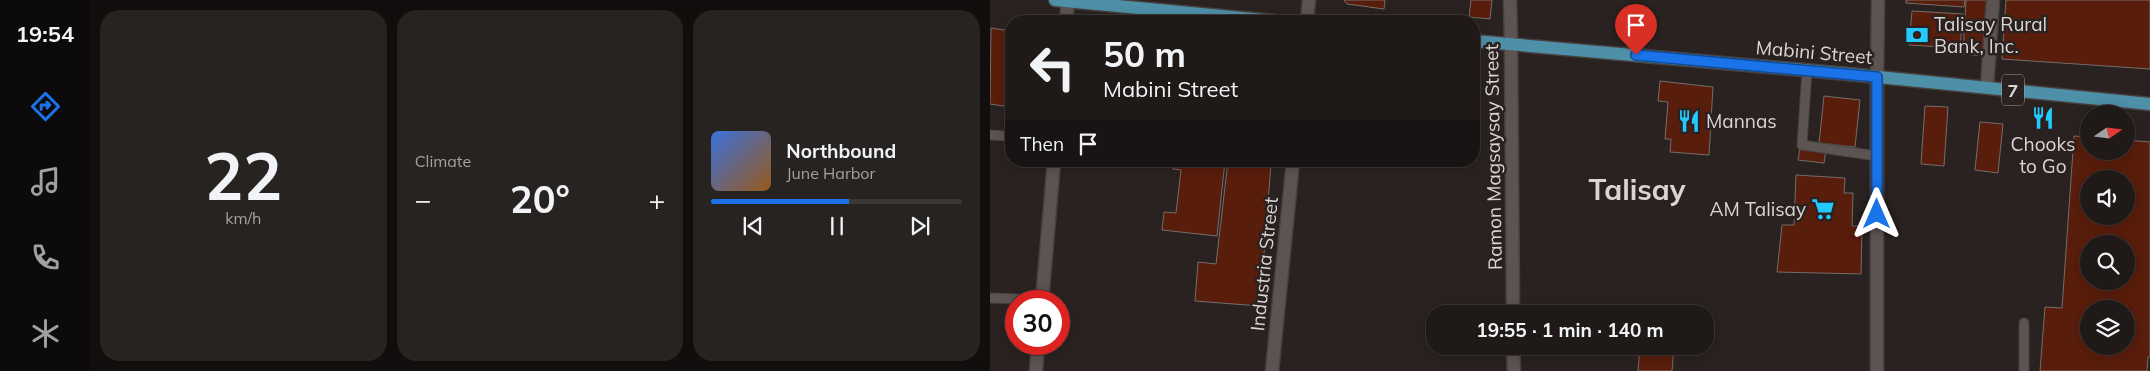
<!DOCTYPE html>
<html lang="en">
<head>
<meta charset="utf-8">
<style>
	:root { --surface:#1f1a18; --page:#272321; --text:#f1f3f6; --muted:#a1a1a2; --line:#3c3837; --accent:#1a73e8 }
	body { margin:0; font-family:Mulish,sans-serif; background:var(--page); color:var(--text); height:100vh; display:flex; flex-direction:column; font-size:19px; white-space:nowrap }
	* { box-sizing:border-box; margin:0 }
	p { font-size:16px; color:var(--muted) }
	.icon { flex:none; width:28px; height:28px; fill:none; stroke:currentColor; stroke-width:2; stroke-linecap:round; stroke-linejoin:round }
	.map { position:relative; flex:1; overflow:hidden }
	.panel { display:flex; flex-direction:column; gap:10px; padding:10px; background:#110e0d; width:900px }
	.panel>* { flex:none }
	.hud { position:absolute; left:15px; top:15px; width:475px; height:152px; border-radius:20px; box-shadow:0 2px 12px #0003,0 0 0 1px var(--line); background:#1f1a18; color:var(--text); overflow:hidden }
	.needle { width:32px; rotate:76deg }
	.tools { position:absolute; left:1090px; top:105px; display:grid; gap:10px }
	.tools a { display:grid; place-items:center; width:55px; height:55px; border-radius:50%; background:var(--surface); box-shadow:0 2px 12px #0003,0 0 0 1px var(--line); font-size:25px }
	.speed { position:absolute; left:15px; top:290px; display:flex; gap:10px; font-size:25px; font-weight:700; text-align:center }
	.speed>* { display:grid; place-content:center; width:65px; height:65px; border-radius:50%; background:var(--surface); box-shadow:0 2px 12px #0003,0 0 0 1px var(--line); line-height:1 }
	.speed .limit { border:8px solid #d22; background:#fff; color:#111 }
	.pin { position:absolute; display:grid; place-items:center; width:42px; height:42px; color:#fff; margin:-51px -21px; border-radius:50% 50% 50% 0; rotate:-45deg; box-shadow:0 0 5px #0007 }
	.pin .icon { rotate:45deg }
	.me { position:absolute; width:55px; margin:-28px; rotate:0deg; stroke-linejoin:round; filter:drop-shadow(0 0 4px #0008) }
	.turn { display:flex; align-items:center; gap:18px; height:105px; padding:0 15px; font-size:22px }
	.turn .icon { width:65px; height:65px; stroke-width:2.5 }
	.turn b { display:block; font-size:35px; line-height:42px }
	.then { display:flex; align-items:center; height:48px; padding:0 15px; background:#0003; gap:10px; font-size:19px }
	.big { font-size:38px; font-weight:700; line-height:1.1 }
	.panel .widget { flex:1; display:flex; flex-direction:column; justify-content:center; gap:8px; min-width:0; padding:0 18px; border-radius:20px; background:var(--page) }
	.panel .dial { align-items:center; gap:0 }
	.dial b { font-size:65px; line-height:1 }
	.song { display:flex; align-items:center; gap:15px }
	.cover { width:60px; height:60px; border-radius:8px; background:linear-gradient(135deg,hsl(220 70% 55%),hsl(30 70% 35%)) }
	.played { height:5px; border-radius:2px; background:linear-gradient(90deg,var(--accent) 55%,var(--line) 55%) }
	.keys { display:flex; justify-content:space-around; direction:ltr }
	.heat { display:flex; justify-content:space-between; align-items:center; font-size:28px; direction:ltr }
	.panel .tiles { flex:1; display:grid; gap:10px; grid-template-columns:repeat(3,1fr) }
	.trip { position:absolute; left:436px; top:305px; width:288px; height:50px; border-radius:20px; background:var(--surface); box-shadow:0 2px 12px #0003,0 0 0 1px var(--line); font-weight:700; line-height:50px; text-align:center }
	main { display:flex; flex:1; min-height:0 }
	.tab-bar { display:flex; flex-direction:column; width:90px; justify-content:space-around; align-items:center; background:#0c0a0a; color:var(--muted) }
	.tab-bar .icon { width:35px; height:35px }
	.tab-bar .selected { color:var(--accent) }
	.tab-bar b { font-size:22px; color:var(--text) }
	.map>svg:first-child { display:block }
</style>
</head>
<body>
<main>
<nav class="tab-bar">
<b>19:54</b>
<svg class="icon selected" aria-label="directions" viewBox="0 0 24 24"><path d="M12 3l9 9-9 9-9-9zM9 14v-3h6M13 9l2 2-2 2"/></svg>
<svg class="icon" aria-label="music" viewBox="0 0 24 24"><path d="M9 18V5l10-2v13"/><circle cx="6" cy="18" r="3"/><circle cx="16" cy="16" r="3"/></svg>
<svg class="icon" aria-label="phone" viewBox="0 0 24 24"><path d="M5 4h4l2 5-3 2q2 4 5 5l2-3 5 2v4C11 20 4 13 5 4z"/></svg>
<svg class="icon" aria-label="climate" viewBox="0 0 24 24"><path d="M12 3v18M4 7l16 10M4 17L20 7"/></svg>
</nav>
<section class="panel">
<div class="tiles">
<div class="widget dial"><b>22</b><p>km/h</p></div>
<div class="widget"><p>Climate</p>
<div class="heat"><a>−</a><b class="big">20°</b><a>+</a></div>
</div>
<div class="widget">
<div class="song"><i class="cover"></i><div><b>Northbound</b><p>June Harbor</p></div></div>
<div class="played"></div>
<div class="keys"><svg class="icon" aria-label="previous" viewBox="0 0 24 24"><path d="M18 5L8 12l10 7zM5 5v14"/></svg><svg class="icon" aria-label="pause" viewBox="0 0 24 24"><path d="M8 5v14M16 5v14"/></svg><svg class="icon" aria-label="next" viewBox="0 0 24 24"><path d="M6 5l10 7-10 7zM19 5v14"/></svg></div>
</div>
</div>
</section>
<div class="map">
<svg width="1160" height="371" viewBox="0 0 1160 371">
	<rect width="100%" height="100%" fill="#292220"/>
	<!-- building -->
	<g fill="#591d0b" stroke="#766d6b" fill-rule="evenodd">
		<path d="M354,0H395L394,9L357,4Z"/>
		<path d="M481,0H502L500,19L479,17Z"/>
		<path d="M916,0H975L974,7L916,3Z"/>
		<path d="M976,0H998L995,56L973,54Z"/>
		<path d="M1016,0H1160V69L1012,59Z"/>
		<path d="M922,11L973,14L970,48L919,45Z"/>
		<path d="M1,28L21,31V107L0,104Z"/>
		<path d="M670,81L723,87L719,155L680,152L681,139H675L678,102L668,101Z"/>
		<path d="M834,96L870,100L865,147L829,143Z"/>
		<path d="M935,106L958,107L954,166L931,164Z"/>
		<path d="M990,122L1013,124L1008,173L985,170Z"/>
		<path d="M1084,136L1099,137V151H1136V140L1160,142V357H1158L1157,371H1050L1055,307L1072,308ZM1099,179H1136V216H1099ZM1099,244H1136V281H1099ZM1099,309H1136V346H1099Z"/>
		<path d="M810,148L836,150L834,163L808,160Z"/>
		<path d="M183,161H235L227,236L172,230L174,212L186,213L191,170L183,169Z"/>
		<path d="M238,161L281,164L270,306L205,301L208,262L226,264Z"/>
		<path d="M806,175L855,178L854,193H863L862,226H872L871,274L787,272L792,225H804Z"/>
		<path d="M650,346H684L682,371H648Z"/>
	</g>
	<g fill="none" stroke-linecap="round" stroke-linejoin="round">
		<defs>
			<g id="lane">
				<path d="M817,70L812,145L887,156"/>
				<path d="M0,135L18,136"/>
				<path d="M0,298L52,300"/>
				<path d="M1034,323V371"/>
			</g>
			<g id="street">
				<path d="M520,0L521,44"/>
				<path d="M76,21L78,1"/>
				<path d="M317,21L319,0"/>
				<path d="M887,77V371"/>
				<path d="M997,87L1003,0"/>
				<path d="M52,301L64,161"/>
				<path d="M46,371L48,344"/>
				<path d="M282,371L303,161"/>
			</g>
			<g id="secondary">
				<path d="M521,44L523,314"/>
				<path d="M887,77L888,0"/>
				<path d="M523,346L524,371"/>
			</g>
			<g id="primary">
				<path d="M65,0L284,21"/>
				<path d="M484,41L858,74L1160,104"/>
			</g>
		</defs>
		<!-- lane casing -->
		<use href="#lane" stroke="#46403e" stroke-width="11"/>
		<!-- street casing -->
		<use href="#street" stroke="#46403e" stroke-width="15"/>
		<!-- secondary casing -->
		<use href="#secondary" stroke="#46403e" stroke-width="15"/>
		<!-- primary casing -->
		<use href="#primary" stroke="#46403e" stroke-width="15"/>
		<!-- lane -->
		<use href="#lane" stroke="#5c5452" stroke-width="9"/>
		<!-- street -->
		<use href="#street" stroke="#5c5452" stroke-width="12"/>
		<!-- secondary -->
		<use href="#secondary" stroke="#5c5452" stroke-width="12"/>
		<!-- primary -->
		<use href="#primary" stroke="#4e90a8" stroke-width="12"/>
	</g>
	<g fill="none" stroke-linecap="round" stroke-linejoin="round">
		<defs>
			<path id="route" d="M646,55L887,77V214"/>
		</defs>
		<!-- route casing -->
		<use href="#route" stroke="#114b97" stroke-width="12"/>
		<!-- route -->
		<use href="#route" stroke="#1a73e8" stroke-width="9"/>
	</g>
	<!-- icons -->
	<defs>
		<symbol id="bank-bare" viewBox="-9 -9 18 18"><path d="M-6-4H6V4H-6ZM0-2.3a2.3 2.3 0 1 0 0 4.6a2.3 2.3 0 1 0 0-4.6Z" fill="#24c9fe" stroke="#292220" stroke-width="2.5" paint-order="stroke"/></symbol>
		<symbol id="restaurant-bare" viewBox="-9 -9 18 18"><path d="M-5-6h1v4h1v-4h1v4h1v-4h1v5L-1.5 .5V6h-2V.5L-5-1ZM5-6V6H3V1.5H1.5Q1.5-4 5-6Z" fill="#24c9fe" stroke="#292220" stroke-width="2.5" paint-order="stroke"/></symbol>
		<symbol id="supermarket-bare" viewBox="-9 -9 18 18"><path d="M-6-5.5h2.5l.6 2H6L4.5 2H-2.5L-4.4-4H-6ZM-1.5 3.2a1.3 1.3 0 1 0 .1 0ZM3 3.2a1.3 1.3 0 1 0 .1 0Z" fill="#24c9fe" stroke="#292220" stroke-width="2.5" paint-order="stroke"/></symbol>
	</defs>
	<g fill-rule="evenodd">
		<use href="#bank-bare" x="911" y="19" width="32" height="32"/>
		<use href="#restaurant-bare" x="1037" y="102" width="32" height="32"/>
		<use href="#restaurant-bare" x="683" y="105" width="32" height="32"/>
		<use href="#supermarket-bare" x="817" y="193" width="32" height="32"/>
	</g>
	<g text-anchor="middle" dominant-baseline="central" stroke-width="5" stroke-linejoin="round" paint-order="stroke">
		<!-- shield labels -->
		<rect fill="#292220" stroke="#a59f9d" stroke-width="1" x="1012" y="74.5" width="22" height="31" rx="4"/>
		<g font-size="18" font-weight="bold" fill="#dad5d3">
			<text x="1023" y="90">7</text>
		</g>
		<!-- poi labels -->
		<g font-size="19" fill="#dad5d3" stroke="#292220" text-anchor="start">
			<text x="944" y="24">Talisay Rural<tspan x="944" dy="22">Bank, Inc.</tspan></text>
			<text x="716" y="121">Mannas</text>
			<text x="1053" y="144" text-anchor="middle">Chooks<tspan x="1053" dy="22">to Go</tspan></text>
			<text x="816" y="209" text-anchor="end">AM Talisay</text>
		</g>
		<!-- street labels -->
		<g font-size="19" fill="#dad5d3" stroke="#292220">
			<text transform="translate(824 52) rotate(5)">Mabini Street</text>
			<text transform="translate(503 157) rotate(-91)">Ramon Magsaysay Street</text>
			<text transform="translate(274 264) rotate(-84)">Industria Street</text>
		</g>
		<!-- town labels -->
		<g font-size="29" font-weight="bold" fill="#dad5d3" stroke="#292220">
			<text x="647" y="189">Talisay</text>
		</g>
	</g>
</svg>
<div class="tools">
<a><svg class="needle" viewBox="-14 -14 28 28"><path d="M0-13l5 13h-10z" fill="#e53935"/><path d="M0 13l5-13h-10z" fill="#a1a1a2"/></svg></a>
<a><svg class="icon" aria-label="sound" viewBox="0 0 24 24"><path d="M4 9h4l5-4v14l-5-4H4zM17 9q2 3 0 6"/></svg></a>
<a><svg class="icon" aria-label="search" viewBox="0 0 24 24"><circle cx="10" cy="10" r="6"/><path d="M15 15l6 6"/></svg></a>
<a><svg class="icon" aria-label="layers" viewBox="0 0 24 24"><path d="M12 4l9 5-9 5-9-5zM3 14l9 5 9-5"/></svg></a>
</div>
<div class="speed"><div class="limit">30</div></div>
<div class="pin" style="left:646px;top:55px;background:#d93025"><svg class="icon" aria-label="arrive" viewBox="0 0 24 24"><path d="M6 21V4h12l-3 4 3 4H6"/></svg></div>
<svg class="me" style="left:887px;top:214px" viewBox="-20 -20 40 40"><path d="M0-17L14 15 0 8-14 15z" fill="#1a73e8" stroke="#fff" stroke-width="4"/></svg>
<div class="trip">19:55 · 1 min · 140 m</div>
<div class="hud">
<div class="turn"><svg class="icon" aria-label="left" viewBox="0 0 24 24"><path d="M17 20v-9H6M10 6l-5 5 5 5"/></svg><div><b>50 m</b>Mabini Street</div></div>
<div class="then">Then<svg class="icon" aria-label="arrive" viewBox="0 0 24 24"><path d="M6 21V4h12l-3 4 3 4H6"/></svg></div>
</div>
</div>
</main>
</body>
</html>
